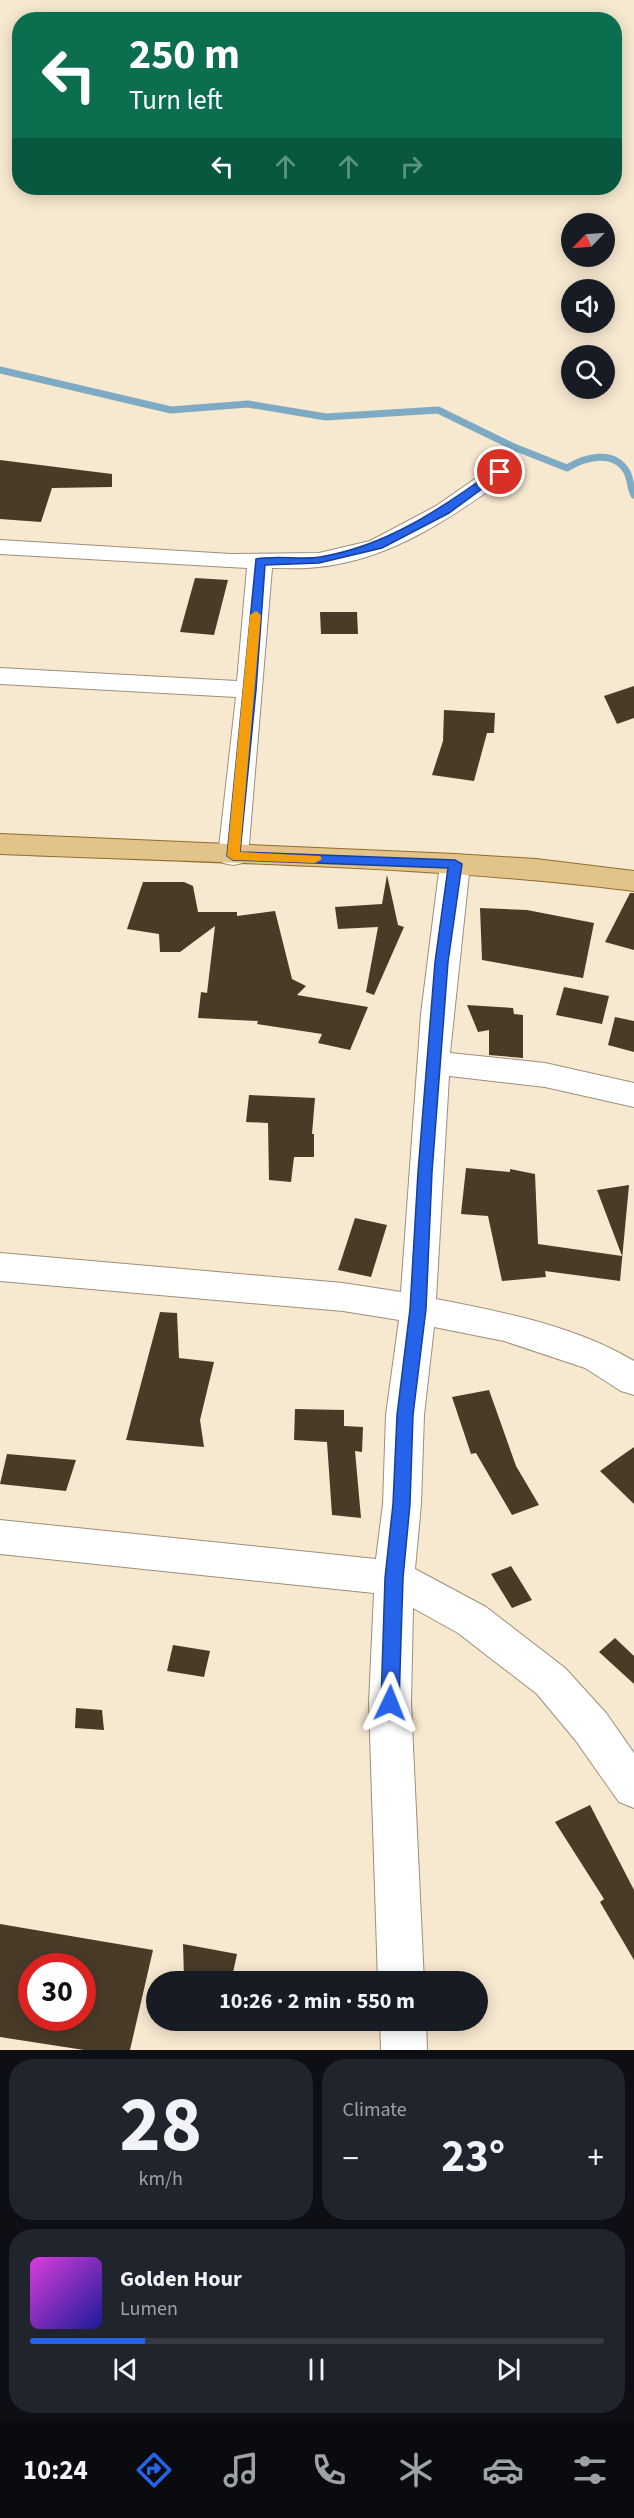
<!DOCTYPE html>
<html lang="en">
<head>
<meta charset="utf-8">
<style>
	:root { --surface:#171b24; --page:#20242c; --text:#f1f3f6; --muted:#9ea1a6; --line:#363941; --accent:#2563eb }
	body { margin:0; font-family:"Source Sans 3",sans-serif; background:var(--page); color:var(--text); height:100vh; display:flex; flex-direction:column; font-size:22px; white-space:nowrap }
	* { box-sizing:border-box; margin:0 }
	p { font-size:20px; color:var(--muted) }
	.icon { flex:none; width:33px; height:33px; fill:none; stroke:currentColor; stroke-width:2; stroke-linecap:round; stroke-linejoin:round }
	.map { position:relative; height:2050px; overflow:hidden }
	.drawer { display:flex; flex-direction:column; gap:9px; padding:9px; background:#0d0f14; flex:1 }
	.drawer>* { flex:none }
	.hud { position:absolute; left:12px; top:12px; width:610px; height:183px; border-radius:24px; box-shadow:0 3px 15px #0003; background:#0b6e4f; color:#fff; overflow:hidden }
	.needle { width:39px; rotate:245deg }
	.tools { position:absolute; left:561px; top:213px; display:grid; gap:12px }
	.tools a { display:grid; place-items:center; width:54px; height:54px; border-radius:50%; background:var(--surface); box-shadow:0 3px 15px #0003; font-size:30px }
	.speed { position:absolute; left:18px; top:1953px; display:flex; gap:12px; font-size:30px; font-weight:700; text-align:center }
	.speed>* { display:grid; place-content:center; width:78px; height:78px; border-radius:50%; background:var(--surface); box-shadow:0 3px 15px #0003; line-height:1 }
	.speed .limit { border:9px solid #d22; background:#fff; color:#111 }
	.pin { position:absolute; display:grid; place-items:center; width:51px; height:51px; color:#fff; margin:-26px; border:3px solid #fff; border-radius:50%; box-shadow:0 2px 6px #0007 }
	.me { position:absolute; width:66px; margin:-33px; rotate:2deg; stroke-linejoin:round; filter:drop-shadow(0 0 4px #0008) }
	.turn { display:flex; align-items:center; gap:21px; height:126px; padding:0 18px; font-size:27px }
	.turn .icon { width:78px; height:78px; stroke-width:2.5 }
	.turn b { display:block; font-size:42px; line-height:51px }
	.lanes { display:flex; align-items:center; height:57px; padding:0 18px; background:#0003; justify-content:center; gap:30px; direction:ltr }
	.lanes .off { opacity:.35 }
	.big { font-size:45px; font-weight:700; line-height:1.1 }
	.drawer .tile { flex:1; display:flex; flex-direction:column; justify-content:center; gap:9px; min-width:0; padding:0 21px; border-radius:24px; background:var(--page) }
	.drawer .dial { align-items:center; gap:0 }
	.dial b { font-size:78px; line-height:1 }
	.song { display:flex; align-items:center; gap:18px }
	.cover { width:72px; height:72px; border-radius:9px; background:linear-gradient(135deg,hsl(300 70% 55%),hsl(240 70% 35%)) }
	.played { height:6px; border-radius:3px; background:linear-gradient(90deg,var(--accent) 20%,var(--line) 20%) }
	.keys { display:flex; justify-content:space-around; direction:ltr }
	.heat { display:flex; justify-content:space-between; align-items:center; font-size:33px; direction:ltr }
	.drawer .tiles { flex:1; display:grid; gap:9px; grid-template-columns:1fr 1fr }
	.tile:last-child { grid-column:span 2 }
	.trip { position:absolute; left:146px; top:1971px; width:342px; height:60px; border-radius:30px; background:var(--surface); box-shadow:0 3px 15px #0003; font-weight:700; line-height:60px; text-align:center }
	.menu { display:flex; height:96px; justify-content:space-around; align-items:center; background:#090b0e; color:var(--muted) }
	.menu .icon { width:42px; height:42px }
	.menu .selected { color:var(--accent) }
	.menu b { font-size:27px; color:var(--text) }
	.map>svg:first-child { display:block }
</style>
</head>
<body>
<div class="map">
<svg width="634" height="2050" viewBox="0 0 634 2050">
	<rect width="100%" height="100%" fill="#f7e8d0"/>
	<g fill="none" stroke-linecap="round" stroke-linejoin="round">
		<!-- stream -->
		<path stroke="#7eaac4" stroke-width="7" d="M0,370L171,410L248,404L326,417L438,410L514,447L567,468C585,457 614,449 627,472C631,480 630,488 634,495"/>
	</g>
	<!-- building -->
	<g fill="#483b28" fill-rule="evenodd">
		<path d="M0,460L112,474V487L52,488L41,522L0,519Z"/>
		<path d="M195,578L228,580L214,635L180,632Z"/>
		<path d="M320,612H357L358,634H321Z"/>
		<path d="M634,686V718L617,724L604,696Z"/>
		<path d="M444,710L495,713L494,733H487L474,781L432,775L443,741Z"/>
		<path d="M387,875L398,925L404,927L374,995L366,992L378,927L338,929L335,907L382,904Z"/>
		<path d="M143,882H184L193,886L198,912H237V916L275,911L292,979L306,986L297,995L368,1007L350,1050L318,1043L322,1034L257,1024L258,1021L198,1018L201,992L207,993L215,926L180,952H160L159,934L127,929Z"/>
		<path d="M630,893H634V950L605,942Z"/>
		<path d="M480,908L527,910L594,923L583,978L482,960Z"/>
		<path d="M564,987L609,996L602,1024L556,1015Z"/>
		<path d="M467,1005L513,1008L514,1014L523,1015V1058L489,1055V1030L478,1032Z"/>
		<path d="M615,1017L634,1021V1052L608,1045Z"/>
		<path d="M249,1095L315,1098L312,1134H314V1157H294L291,1182L269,1180L268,1123L246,1122Z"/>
		<path d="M466,1168L510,1172V1169L535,1174L538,1244L622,1256L597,1190L629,1185L620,1281L545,1271L546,1277L502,1281L488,1216L461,1214Z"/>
		<path d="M355,1218L387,1225L371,1277L338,1270Z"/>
		<path d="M160,1312L177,1313L179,1358L214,1362L200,1420L204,1447L126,1440Z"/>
		<path d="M489,1390L516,1466L539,1505L512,1515L476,1453L471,1454L452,1397Z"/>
		<path d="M295,1409L344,1410V1426L363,1427L362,1452L355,1451L361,1518L332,1515L327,1442L294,1440Z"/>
		<path d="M634,1447V1504L600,1471Z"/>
		<path d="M7,1454L76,1460L66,1491L0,1484Z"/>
		<path d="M511,1566L532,1600L512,1608L491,1574Z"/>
		<path d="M615,1638L634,1656V1684L599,1652Z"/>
		<path d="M173,1645L210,1651L204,1677L167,1671Z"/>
		<path d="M76,1708L102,1710L104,1730L75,1728Z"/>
		<path d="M590,1805L634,1890V1960L600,1902L604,1899L555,1822Z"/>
		<path d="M0,1924L153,1950L130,2050H84L0,2037ZM32,1966H82V2018H32Z"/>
		<path d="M183,1944L237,1954L231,1982L184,1978Z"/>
	</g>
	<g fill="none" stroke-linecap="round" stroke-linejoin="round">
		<defs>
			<g id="street">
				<path d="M500,465L508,467L512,472L508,477C451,518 390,560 318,567C303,569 287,568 272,568L248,856L243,863L233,865L223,863L218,856L236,697L0,684V668L237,681L247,568L0,554V540L231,554L319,553L370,541L436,506L492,467Z"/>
				<path d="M455,854L465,857L470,864L450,1053L545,1063L634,1083V1107L545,1087L449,1076L436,1299C503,1312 576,1326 634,1361V1395L621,1391L585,1368L504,1341L434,1327L424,1415L421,1504L415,1569L486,1607L565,1668L606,1713L634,1753V1808L619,1802L576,1741L537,1694L458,1633L413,1608L411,1703L424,1982H378L369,1703L374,1593L0,1554V1520L376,1559L383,1504L386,1415L399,1320L343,1311L0,1281V1253L343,1283L401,1292L421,1014L440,864L445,857Z"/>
				<path d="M380,2020H426L427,2050H381Z"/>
			</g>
			<path id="primary" d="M0,834L455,854L536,859L634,871V891C424,865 211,863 0,854Z"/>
		</defs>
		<!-- street casing -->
		<use href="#street" stroke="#9d8f79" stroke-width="2"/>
		<!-- primary casing -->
		<use href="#primary" stroke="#906c2b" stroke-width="2"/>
		<!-- street -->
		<use href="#street" fill="#fff" fill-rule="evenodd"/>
		<!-- primary -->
		<use href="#primary" fill="#e2c389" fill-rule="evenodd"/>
	</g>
	<!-- route -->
	<path fill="#2563eb" stroke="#184099" stroke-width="1.5" d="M496,469L505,472L449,513L382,548L319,563L265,565L256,690L240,852L455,860L462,864L448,962L432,1172L426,1309L413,1415L410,1504L403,1578L399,1703L396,1709L390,1711L384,1709L381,1703L385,1578L393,1504L397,1415L410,1309L418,1172L435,962L448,868L233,860L227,856L256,559C277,555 299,560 320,557C387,546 442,508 496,469Z"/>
	<!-- slow -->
	<path fill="#f59e0b" d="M256,611L261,615L240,852L320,856L322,859L315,863L233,860L227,856L250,615Z"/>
</svg>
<div class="tools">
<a><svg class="needle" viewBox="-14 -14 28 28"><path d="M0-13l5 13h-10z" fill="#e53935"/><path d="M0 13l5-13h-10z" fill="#9ea1a6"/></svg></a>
<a><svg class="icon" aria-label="sound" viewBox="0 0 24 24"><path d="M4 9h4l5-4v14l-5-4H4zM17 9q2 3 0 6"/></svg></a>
<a><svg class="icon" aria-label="search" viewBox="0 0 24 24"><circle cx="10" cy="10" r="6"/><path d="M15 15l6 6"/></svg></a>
</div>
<div class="speed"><div class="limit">30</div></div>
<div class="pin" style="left:500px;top:472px;background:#d93025"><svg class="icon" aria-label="arrive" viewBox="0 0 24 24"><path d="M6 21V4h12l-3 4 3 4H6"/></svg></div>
<svg class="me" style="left:390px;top:1703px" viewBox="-20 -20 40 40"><path d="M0-17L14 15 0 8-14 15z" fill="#2563eb" stroke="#fff" stroke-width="4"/></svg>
<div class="trip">10:26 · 2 min · 550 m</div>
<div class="hud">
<div class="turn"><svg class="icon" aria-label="left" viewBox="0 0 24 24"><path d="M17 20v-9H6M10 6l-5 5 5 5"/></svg><div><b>250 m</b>Turn left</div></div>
<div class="lanes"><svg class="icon" aria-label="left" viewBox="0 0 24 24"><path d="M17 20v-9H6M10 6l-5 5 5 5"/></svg><svg class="icon off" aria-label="ahead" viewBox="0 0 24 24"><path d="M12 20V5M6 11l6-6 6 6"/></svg><svg class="icon off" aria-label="ahead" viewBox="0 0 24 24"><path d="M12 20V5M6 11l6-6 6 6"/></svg><svg class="icon off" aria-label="right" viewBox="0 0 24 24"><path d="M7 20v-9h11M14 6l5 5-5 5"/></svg></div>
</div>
</div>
<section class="drawer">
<div class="tiles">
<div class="tile dial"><b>28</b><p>km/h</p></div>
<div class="tile"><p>Climate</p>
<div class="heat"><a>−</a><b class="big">23°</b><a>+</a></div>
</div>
<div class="tile">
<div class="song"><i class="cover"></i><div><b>Golden Hour</b><p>Lumen</p></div></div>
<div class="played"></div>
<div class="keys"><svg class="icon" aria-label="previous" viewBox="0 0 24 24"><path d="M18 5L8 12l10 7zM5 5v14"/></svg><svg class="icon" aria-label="pause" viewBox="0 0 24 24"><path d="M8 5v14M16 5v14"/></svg><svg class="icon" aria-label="next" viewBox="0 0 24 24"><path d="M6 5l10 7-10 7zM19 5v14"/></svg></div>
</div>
</div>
</section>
<nav class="menu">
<b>10:24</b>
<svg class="icon selected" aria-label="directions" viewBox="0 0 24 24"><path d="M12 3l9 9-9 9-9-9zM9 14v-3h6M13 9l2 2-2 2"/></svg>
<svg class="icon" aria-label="music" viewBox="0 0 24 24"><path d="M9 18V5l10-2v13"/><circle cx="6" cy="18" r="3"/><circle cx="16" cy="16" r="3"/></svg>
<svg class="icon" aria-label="phone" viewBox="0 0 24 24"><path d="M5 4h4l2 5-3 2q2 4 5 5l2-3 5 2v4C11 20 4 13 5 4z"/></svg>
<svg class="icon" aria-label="climate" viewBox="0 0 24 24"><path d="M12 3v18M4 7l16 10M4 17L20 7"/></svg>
<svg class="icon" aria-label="car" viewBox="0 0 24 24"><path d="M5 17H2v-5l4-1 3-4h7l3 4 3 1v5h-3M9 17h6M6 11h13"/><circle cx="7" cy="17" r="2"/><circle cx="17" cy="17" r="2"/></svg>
<svg class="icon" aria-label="filters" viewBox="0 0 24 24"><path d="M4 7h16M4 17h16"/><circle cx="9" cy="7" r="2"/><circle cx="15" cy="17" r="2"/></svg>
</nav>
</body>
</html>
